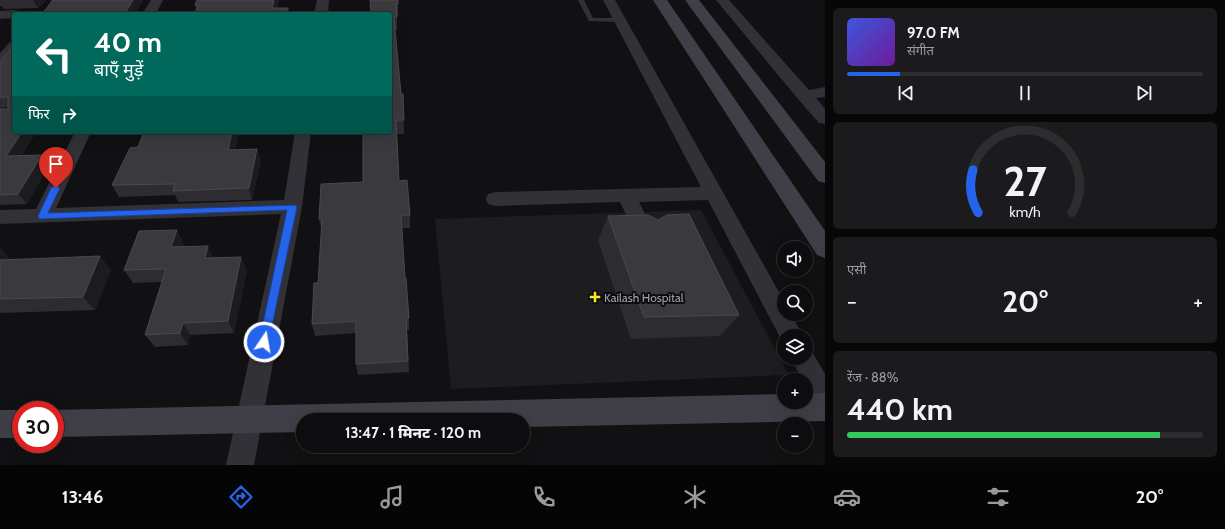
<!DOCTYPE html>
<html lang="hi">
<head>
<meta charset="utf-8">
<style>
	:root { --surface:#0d0c0e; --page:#1b1a1c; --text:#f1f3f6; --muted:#9a9b9e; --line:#2d2c2e; --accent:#2563eb }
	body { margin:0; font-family:Cabin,"Noto Sans Devanagari",sans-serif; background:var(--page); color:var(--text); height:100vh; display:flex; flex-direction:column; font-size:15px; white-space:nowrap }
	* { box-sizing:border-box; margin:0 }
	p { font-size:13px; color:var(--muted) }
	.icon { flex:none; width:22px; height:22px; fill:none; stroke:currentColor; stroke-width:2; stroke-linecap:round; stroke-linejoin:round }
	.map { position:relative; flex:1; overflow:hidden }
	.details { display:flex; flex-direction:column; gap:8px; padding:8px; background:#070708; width:400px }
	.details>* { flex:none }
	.banner { position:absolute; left:12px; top:12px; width:380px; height:122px; border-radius:4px; box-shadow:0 4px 16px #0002,0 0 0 1px var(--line); background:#00695c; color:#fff; overflow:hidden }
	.buttons { position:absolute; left:777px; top:241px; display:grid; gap:8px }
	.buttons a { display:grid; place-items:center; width:36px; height:36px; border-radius:50%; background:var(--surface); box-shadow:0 4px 16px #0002,0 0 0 1px var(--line); font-size:20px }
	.speed { position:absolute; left:12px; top:401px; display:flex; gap:8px; font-size:20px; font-weight:700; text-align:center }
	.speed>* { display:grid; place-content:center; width:52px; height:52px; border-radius:50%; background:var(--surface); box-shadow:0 4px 16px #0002,0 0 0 1px var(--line); line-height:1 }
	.speed .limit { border:6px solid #d22; background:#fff; color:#111 }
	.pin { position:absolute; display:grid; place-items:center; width:34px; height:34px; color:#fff; margin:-41px -17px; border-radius:50% 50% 50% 0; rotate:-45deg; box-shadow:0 0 4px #0007 }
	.pin .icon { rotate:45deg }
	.me { position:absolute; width:44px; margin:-22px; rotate:12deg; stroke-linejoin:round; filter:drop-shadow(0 0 3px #0008) }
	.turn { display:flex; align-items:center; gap:14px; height:84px; padding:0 16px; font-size:18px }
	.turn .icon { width:52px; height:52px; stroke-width:2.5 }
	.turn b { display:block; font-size:28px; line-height:34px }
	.then { display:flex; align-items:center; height:38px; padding:0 16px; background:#0003; gap:8px; font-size:15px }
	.big { font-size:30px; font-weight:800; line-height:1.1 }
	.details .widget { flex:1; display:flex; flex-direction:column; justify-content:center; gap:6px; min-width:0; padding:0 14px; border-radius:6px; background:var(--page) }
	.details .dial { align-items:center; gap:0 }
	.dial svg { height:104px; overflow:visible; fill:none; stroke:var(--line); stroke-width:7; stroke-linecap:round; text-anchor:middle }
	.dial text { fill:var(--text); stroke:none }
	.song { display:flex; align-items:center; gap:12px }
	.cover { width:48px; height:48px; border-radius:6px; background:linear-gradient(135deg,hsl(230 70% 55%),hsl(280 70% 35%)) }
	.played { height:4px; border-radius:2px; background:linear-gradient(90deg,var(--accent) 15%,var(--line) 15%) }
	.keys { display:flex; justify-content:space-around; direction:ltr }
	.heat { display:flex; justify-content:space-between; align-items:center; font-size:22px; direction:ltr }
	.charge { height:6px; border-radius:3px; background:linear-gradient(90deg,#34c759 88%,var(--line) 0) }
	.trip { position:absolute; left:296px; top:413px; width:234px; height:40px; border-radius:20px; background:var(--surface); box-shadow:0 4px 16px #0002,0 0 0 1px var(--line); font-weight:800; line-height:40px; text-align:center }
	.menu { display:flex; height:64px; justify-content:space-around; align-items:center; background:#050506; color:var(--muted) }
	.menu .icon { width:28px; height:28px }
	.menu .on { color:var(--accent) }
	.menu b { font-size:18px; color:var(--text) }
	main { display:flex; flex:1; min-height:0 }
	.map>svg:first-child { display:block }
</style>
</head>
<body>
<main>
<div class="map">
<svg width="825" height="465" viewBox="0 0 825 465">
	<rect width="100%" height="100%" fill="#111012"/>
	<!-- built -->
	<path fill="#1d1c1f" d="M701,210L789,375L451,389L435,219Z"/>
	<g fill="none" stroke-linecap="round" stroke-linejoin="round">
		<!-- lane -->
		<path fill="#323137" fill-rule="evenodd" d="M578,0H584L593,18H620L623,20L620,22L589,21Z"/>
		<!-- street -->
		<g fill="#323137" fill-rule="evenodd">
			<path d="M151,0H163L156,14H142Z"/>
			<path d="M317,0H329L328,14H314Z"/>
			<path d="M603,0H615L784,301V314H791L803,336H784V344L783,343L708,200L639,202L655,234L652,239L645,242L638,239L620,202L495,206L488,204L486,199L488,194L495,192L701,187Z"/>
			<path d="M716,0H729L809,90L825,87V97L816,98L825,109V124L819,123L798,99Z"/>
			<path d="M14,10L19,11L21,14H14V18L0,19V11Z"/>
			<path d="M14,42V55L5,65L0,66V53L9,43Z"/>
			<path d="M75,132H91L56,208L284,200L295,132H311L302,207L254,465H226L281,214L0,224V210L36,209Z"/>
			<path d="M806,348L811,350L825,374V411L816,408L806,388V380H802L791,358H806Z"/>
		</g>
		<!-- secondary -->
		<g fill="#403f47" fill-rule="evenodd">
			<path d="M653,0H667L825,231V258L817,255Z"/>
			<path d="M685,0H699L825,162V183L818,181Z"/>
			<path d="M825,393V421L523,427V420H303V432L55,437V410H52L784,394V402H806V394Z"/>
			<path d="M0,410H22L21,438H0Z"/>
		</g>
	</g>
	<!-- wall -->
	<g fill="#2d2c30">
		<path d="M0,0H46L38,8L4,9L2,6H0Z"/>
		<path d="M51,0H143L135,14H42L52,1Z"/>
		<path d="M197,0H279L277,8H288L289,14H194L196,9L195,5Z"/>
		<path d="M370,0L398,4V16H397V30H395L401,94H403L404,134H397L399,181L410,215V228H402L405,278L409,318V330H407L409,372L358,375L356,364V333L315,336L312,324L318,283L322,232L319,219L363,182V134L351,135V132H390Z"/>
		<path d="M14,45V132H36L21,156L42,155L49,165L27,204L0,205V109H8V107L0,108V62Z"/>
		<path d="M144,132H239L235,150L257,149L261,161L252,200L178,202L175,195L119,197L112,185L138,147Z"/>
		<path d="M608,216L739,315L720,336L631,339L598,240Z"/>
		<path d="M184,244L183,247L247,270L234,333L190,335L188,345L155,347L145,335L162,282L133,283L124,270Z"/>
		<path d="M0,248L10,259L111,270L95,310L0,313Z"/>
	</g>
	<!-- shaded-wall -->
	<g fill="#1c1b1e">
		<path d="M33,0H46L38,8Z"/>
		<path d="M133,0H143L135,14H127L126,12Z"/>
		<path d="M274,0H279L275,14L272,8Z"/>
		<path d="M288,8L289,14H287Z"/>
		<path d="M22,132H36L14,166L6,156Z"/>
		<path d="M232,132H239L232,161L228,150Z"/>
		<path d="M257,149L261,161L252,200L249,188Z"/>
		<path d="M42,155L49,165L27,204L18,194Z"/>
		<path d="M177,230L184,244L179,261L171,247Z"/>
		<path d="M208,246L214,259L205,258Z"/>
		<path d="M0,248L12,261L0,269Z"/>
		<path d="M100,256L111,270L95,310L83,297Z"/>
		<path d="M241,257L247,270L234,333L228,321Z"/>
		<path d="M183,323L190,335L188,345L180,333Z"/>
	</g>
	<!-- building -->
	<g fill="#39393e" stroke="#4a4950">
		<path d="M53,0H133L126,12H121L120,14H42Z"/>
		<path d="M197,0H274L272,8H288L287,14H194L199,5H195Z"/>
		<path d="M370,0H398V4H396L397,17H394L401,94H403L404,120H396L399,181L407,180L410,215H401L405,278H406L409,318H406L408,361L356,364V321L312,324L314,283H318L322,219H319L321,184L363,182V132H390V14H371Z"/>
		<path d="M14,45V132H22L6,156L42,155L18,194L0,195V109H8V97H0V62Z"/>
		<path d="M144,132H232L228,150L257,149L249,188L173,191L175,184L112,185L130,148L138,147Z"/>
		<path d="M689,214L739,315L644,317L608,216L648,215L658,220L667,215Z"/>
		<path d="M177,230L171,247L208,246L205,258L241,257L228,321L183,323L180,333L145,335L166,269L124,270L139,231Z"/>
		<path d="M100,256L83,297L0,299V260Z"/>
	</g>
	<!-- route -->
	<path fill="#2563eb" stroke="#184099" d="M56,185L60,188L48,213L295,205L297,207L268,345L264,347L261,345L259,342L287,210L39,219L38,216L51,188Z"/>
	<!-- markers -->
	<path fill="#f5e826" stroke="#0c0b0d" stroke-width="1.5" d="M593 291h4v4h4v4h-4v4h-4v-4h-4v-4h4z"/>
	<g text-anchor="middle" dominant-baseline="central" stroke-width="4" stroke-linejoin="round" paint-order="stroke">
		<!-- poi labels -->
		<g font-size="12" fill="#a1a2b3" stroke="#0c0b0d" text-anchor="start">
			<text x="604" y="297">Kailash Hospital</text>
		</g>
	</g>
</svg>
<div class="buttons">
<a><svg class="icon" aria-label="sound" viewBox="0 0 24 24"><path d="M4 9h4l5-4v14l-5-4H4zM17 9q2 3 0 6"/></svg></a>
<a><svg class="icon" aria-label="search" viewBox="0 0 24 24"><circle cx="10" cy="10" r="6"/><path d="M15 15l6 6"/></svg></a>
<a><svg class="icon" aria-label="layers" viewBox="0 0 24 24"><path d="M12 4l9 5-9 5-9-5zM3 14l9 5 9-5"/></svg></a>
<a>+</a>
<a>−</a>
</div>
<div class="speed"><div class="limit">30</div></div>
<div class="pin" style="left:56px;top:188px;background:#d93025"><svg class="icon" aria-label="arrive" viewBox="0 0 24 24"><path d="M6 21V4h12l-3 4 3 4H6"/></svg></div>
<svg class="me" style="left:264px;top:342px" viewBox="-20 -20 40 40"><circle r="17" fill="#2563eb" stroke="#fff" stroke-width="3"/><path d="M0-11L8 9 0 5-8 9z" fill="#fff"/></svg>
<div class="trip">13:47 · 1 मिनट · 120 m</div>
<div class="banner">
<div class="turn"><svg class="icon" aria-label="left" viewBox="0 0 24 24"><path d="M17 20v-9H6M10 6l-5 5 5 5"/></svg><div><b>40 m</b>बाएँ मुड़ें</div></div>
<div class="then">फिर<svg class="icon" aria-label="right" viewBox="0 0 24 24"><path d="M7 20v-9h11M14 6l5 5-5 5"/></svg></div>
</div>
</div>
<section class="details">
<div class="widget">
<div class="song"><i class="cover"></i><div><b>97.0 FM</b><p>संगीत</p></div></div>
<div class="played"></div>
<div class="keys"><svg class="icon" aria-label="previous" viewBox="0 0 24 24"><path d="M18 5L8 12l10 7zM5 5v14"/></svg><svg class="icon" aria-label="pause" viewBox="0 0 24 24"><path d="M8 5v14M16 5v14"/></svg><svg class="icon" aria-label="next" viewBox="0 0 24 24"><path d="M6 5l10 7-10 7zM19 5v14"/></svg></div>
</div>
<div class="widget dial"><svg viewBox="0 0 100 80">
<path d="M14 69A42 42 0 1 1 86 69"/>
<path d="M14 69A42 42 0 0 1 10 36" stroke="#2563eb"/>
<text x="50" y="56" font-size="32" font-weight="700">27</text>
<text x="50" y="72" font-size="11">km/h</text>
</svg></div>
<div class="widget"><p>एसी</p>
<div class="heat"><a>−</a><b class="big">20°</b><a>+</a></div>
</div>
<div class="widget"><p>रेंज · 88%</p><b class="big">440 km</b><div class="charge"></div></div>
</section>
</main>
<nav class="menu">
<b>13:46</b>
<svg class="icon on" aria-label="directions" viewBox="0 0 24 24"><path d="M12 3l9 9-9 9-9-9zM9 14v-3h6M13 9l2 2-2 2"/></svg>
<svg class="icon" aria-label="music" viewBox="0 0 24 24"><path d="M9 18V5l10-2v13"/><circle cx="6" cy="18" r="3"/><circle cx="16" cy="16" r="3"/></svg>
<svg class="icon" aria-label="phone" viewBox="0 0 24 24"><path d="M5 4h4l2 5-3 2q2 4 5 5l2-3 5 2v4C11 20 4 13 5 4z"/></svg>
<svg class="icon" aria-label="climate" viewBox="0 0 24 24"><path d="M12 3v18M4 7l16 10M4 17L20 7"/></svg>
<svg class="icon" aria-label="car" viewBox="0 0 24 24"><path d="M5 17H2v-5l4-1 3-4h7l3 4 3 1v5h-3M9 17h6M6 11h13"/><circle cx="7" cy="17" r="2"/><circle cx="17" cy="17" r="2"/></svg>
<svg class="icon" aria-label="filters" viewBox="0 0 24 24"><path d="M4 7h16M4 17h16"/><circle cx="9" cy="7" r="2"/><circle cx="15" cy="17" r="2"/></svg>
<b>20°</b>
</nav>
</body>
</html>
